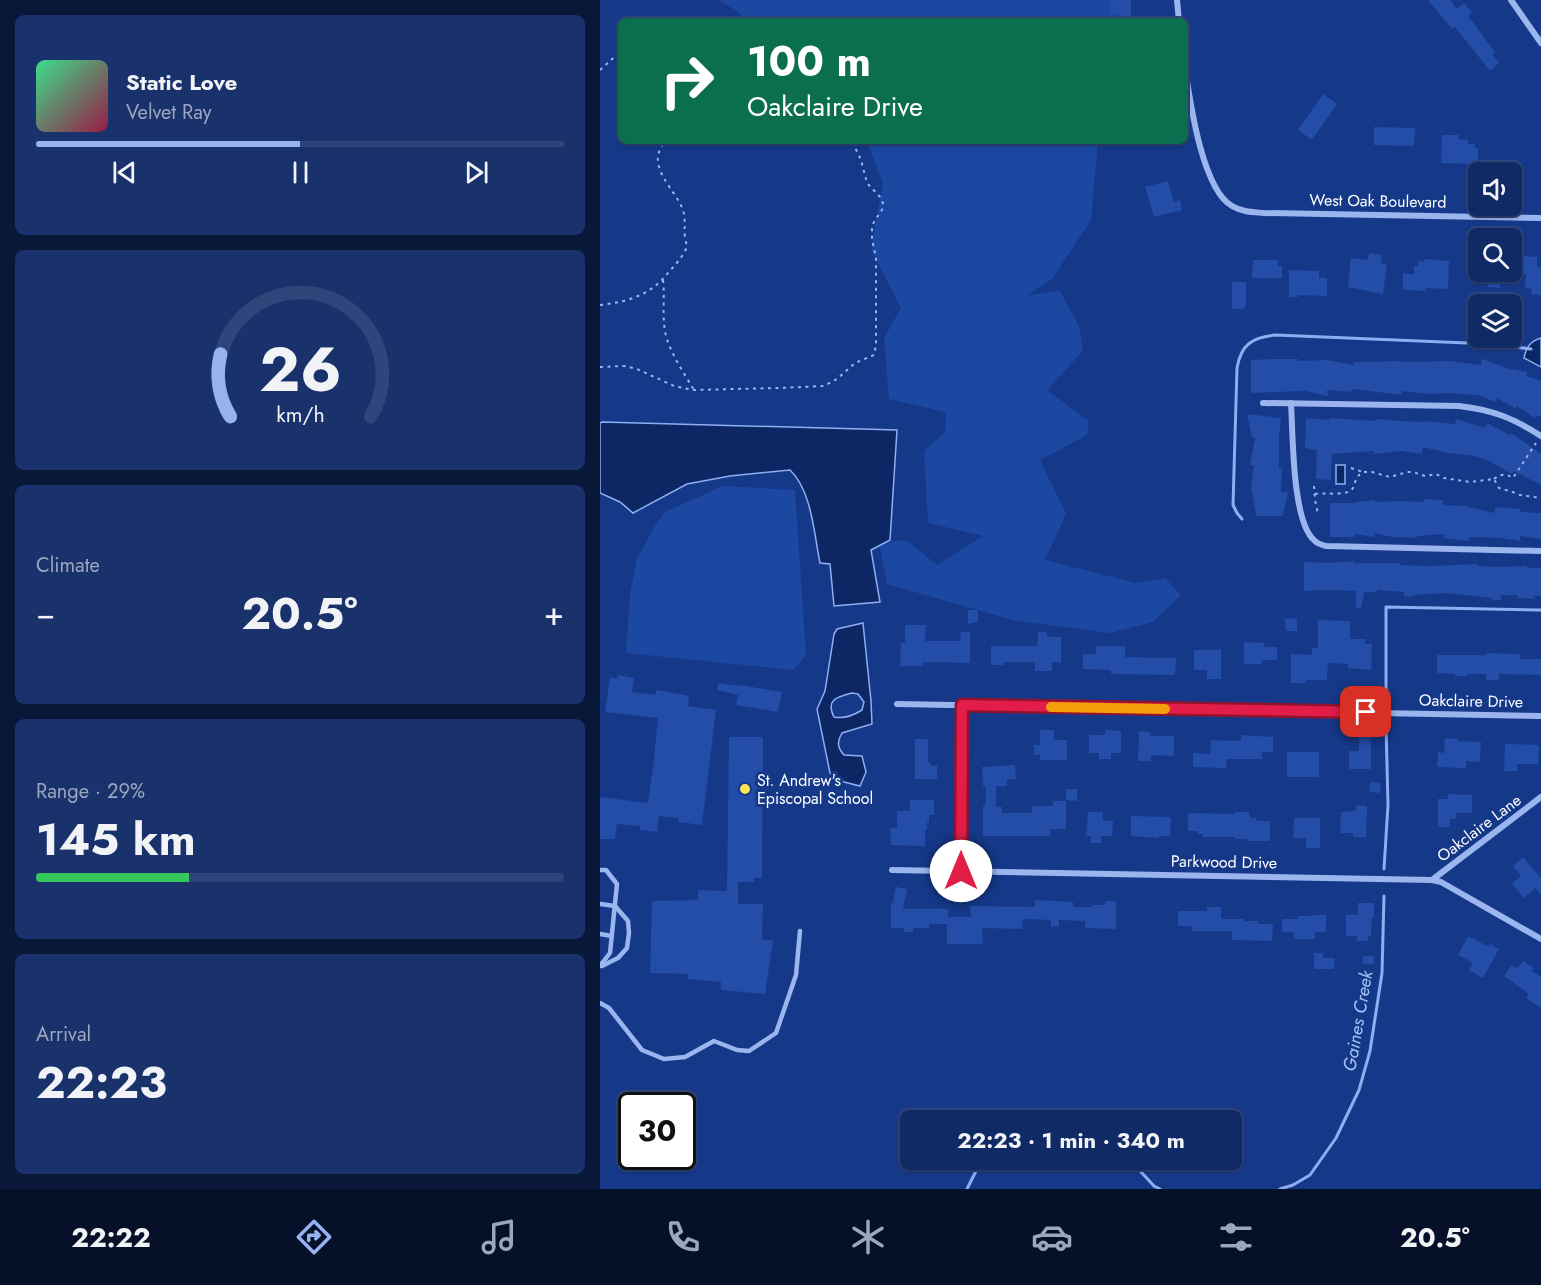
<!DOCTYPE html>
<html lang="en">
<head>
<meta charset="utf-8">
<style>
	:root { --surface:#102a66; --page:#19326c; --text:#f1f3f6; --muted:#9ca7bf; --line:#30467a; --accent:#95b2f1 }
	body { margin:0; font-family:Jost,sans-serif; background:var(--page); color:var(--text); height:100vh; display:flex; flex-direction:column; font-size:22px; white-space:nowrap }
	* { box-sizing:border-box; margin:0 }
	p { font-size:20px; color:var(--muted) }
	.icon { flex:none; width:33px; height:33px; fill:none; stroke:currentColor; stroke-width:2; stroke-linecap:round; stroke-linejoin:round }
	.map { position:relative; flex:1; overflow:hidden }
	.panel { display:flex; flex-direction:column; gap:15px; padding:15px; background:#091738; width:600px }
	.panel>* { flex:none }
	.guide { position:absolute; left:18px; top:18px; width:570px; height:126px; border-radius:9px; box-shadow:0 2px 4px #0004,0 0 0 2px var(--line); background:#0b6e4f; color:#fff; overflow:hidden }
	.buttons { position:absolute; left:868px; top:162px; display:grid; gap:12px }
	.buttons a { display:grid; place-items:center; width:54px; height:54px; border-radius:9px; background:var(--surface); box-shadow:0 2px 4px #0004,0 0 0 2px var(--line); font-size:30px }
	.speed { position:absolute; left:18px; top:1092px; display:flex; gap:12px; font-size:30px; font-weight:700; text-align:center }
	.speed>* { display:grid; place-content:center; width:78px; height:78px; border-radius:50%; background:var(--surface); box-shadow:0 2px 4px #0004,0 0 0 2px var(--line); line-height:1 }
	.speed .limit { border:3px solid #111; border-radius:9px; background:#fff; color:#111 }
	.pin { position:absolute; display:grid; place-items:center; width:51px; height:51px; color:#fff; margin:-26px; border-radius:12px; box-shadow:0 3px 9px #0006 }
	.me { position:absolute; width:66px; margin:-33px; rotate:0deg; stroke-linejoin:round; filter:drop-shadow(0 0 4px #0008) }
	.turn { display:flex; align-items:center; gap:21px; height:126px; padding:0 30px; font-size:27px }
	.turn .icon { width:78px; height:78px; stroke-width:2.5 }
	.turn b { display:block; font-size:42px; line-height:51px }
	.big { font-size:45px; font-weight:700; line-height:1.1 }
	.panel .widget { flex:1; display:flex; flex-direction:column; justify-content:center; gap:9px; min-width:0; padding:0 21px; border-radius:9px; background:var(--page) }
	.panel .dial { align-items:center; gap:0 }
	.dial svg { height:156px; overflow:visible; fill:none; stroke:var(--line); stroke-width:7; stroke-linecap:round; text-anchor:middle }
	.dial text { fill:var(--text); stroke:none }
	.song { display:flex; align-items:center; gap:18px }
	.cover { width:72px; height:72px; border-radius:9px; background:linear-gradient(135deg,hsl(150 70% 55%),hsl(340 70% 35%)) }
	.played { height:6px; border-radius:3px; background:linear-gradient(90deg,var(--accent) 50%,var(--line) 50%) }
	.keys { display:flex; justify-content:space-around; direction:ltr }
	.heat { display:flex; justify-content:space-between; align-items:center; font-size:33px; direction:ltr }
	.charge { height:9px; border-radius:4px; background:linear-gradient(90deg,#34c759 29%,var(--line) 0) }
	.trip { position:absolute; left:300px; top:1110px; width:342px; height:60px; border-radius:9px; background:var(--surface); box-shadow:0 2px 4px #0004,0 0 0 2px var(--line); font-weight:700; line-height:60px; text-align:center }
	.dock { display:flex; height:96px; justify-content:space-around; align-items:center; background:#061129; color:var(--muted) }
	.dock .icon { width:42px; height:42px }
	.dock .current { color:var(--accent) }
	.dock b { font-size:27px; color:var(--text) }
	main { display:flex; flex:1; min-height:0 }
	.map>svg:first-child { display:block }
</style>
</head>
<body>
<main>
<section class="panel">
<div class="widget">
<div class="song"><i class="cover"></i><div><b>Static Love</b><p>Velvet Ray</p></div></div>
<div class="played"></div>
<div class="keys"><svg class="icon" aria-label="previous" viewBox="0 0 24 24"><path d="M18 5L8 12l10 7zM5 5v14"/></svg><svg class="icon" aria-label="pause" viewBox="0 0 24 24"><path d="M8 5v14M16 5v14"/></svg><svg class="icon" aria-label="next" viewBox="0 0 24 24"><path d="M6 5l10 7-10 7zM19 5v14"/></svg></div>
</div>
<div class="widget dial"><svg viewBox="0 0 100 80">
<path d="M14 69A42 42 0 1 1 86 69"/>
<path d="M14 69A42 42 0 0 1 9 37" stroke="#95b2f1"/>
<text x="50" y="56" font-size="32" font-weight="700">26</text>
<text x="50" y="72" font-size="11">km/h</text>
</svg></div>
<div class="widget"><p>Climate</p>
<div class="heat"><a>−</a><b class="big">20.5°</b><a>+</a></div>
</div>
<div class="widget"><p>Range · 29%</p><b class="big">145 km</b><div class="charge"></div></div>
<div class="widget"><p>Arrival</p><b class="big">22:23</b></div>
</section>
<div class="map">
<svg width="941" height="1189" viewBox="0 0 941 1189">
	<rect width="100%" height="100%" fill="#153888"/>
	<!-- green -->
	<g fill="#1d48a2">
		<path d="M119,0H523L525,21H145L140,13Z"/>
		<path d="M265,141H498L491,220L452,279L428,295L460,291L479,326L483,351L447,390L489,421L487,435L440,460L466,514L445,560L536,583L565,578L581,595L553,622L510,633L413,620L287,584L279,543L306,540L337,565L383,536L328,523L324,451L345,432L346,412L289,399L284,338L301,308L271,249L283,183L268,144Z"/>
		<path d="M123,486L195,490L206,655L193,670L26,653L30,593L37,559L55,526L65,512Z"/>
	</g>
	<!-- water -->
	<g fill="#0d2765" stroke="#8daff2" stroke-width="1.5" fill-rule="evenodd">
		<path d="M941,338V367L924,358C926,348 930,341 941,338Z"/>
		<path d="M2,422L297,430L290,540L271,550L280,602L234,606L230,564L220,563C214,534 212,491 190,470L130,476L87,484L33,513L20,502L0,493V423Z"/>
		<rect x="736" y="465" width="9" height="19"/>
		<path d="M263,623L271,701L272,724L242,733C237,742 237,747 244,755L262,756L266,772L260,786L244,782L230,773L217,709L225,691L234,634L237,629ZM252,693L258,694L264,702L262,710C254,715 243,719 234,717C225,699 238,697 252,693Z"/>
	</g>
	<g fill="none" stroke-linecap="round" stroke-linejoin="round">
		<!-- stream -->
		<g stroke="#8daff2" stroke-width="3">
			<path d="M642,519L637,513L633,505L637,368C641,344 653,337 676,335L891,344L931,349"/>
			<path d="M786,695V607L941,610"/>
			<path d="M784,869L788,805L786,725"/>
			<path d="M446,1120L475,1114L490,1120"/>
			<path d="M530,1160L554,1186L560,1189"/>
			<path d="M367,1189L379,1165L385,1160"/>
			<path d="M680,1189L693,1185L710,1175L736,1138L759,1090L770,1051L782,973L784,896"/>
		</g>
	</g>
	<!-- building -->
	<g fill="#234da7">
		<path d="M511,0H531V21H522V15H511Z"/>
		<path d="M828,0H850L857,9L864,3L872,13L868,16L895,52L892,54L899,63L890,71L855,27L852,29Z"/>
		<path d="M723,94L737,104L712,140L698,130Z"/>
		<path d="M774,127L815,128L814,146L774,145Z"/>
		<path d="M842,135H859L858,139L868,140V144H875V148H878V162H870V164L841,163Z"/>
		<path d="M568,181L574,202L580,200L582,210L554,217L545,187Z"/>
		<path d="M769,253L782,255L781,263L787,264L783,294L748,287L751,258L768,260Z"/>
		<path d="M869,256L879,257V272H903V282H900V288L888,287L889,280H875V275H868Z"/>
		<path d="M924,256L937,257V267H941V295L931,294L932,289L925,288L926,274H923Z"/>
		<path d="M824,259L849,261L848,289L826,288V291L803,290V274H814V266H818V261L824,262Z"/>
		<path d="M653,260H678V266H682V278H652Z"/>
		<path d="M689,270L719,271V278H727V296L698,295V297H689Z"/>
		<path d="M632,282H646V306H644V309H632Z"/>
		<path d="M673,359H698V361L726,360L754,365V362L801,361V362L850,361L881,365L882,359L910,369L927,372L926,376L941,381V417L936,415L935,418L917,406L916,409L897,398L896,402L878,395L845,393L830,394L802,391V395L752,389V392L727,390L728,396L705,391L651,393V360Z"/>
		<path d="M647,414L681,418L679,436V468H682L681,492H688L683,516H656L651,486L654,465H650L655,438H652Z"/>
		<path d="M706,418L729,420L730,418L776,421V419L799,421L824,422V421L855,424L856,419L885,428L887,423L910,435L911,433L941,454V485L914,471L912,474L891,462L875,456L849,453L822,447V454L801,451L774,454V451L732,454L731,480L716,479L717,450L705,448Z"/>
		<path d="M824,499L843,500V505L868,506V507L895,513V507L920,509V512L941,513V539L920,536V541L901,538L869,537V541L844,538L845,534L817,536V538L796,537V538L775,533V537L754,534V537H730V503H756V502L775,500V502L798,501L824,502Z"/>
		<path d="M754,561V563H800V565L831,566L878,564V566L894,567L927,566V568H941V596H934L935,599L918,598L917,595H901V600H893L892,598L846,593L812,595V597L804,596V592L777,590V592H764L761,609L756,608V591L730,590L704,591V562L729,563Z"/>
		<path d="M368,610H378V622L368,624Z"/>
		<path d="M697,618V631H686L685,619Z"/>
		<path d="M718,620L750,621V639H766L765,644H772L771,670L748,668V664L728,663L727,680H706V683H691V654L712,655V648H718Z"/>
		<path d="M305,625H326L325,641H360L361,632H370V663L323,662V666H300L301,643H305Z"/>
		<path d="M438,632H447V637H461V662H452V671H435V662H404L403,665H391V646H437Z"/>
		<path d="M644,642L665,643L664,647H677V660H662V664H644Z"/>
		<path d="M496,646H525V657L576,658L575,675L511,674V670L483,669V654H496Z"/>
		<path d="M594,650H621V679H607V670H594Z"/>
		<path d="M886,653L920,654V659H941V675L899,674V680H886V674H867V676H855V674L837,673V655H886Z"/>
		<path d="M18,675L34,678L32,692L56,695V690L89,696L88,706L116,710L102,825L78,822L79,818L59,816L57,832L40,830V826L17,824L15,839H0V797L48,803L54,759L58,718L5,712L10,677L17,679Z"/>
		<path d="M118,683L139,686L140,685L182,692L178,712L136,705L138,695L117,690Z"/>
		<path d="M440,730H454V740H467V760H440V755H434V745H440Z"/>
		<path d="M505,730L521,731V753H511V759H499V753H489V735H505Z"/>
		<path d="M539,731L550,732V736H574V756L551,755V761H538Z"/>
		<path d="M641,735L673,737V752H662V759H627L626,768L593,767V753L610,754L611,740L641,741Z"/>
		<path d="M759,735H771V769H749V751H759Z"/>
		<path d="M129,737H163L162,878H154V882H138V904H163L162,940H173L165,994L121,990V982L87,979L88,974L50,973L52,901L98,900V890L127,891Z"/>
		<path d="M845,738L858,739V741L881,742L880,762L866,761V768L837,767L838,752L844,753Z"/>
		<path d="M315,739H328V762H330L331,766L337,765V779H315Z"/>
		<path d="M905,744L939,745L938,764H917V771H904Z"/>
		<rect x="687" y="752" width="32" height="25"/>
		<path d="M415,765L416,779H407V786H396V806L397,805V807H402V813H432V806H453V801H466V829H450V836H383V806H385L386,787L383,786L382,767Z"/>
		<path d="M770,782L781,783L780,793L769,792Z"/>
		<path d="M466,789H477V801L466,800Z"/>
		<path d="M848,794L872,795V813H856V819H850V827H838V799H848Z"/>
		<path d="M310,800H334V815H329V822H327V830H325V846L291,845L290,828H297V811H310Z"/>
		<path d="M756,805L767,806L766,837H753V833H740L741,812L756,811Z"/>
		<path d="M488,812H503V821H513L512,836H501V843H491V836H486Z"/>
		<path d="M635,812H649V816L651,817V818H656L657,821H670V841H647V839H635V837H603V834H598V831H588V813L635,814Z"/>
		<path d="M531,816L571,817L570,836H559V838L531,836Z"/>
		<path d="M694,818H720V848H706V838H693Z"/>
		<path d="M923,857L941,878V894L935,888L924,898L912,884L921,876L913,866Z"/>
		<path d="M296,887L307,889L303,909H348V917H371L370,906L435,907V900L473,902V907H492V905H505V901H516V929L485,928V921L459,920V926H451V920L423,919L422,929L382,928L383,944H347V924H329V928H313V932H304V928H291V903H293Z"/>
		<path d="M758,903H774V918H772L771,936H768V941H757V936H746V915H758Z"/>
		<path d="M607,907H621V919H644V921H658V924H673L672,941L632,940V931H592L591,926H578V911H607Z"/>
		<path d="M712,915H726V932H715V939H694V932H682V919H698V916H712Z"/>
		<path d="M868,936L889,947L890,944L899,949L883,978L869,970L873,963L858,955Z"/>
		<path d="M714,953H723V958H735L734,969H714Z"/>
		<rect x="763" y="956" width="11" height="8"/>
		<path d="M923,961L934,968L932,971L941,977V1008L926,998L929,994L904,976L911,966L918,968Z"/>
	</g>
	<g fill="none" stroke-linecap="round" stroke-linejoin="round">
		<!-- path -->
		<g stroke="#9bb6ef" stroke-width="2" stroke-dasharray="3 4.5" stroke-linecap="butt">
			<path d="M87,21L98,17L131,19L134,21"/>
			<path d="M0,70L21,51"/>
			<path d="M63,280C65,297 62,314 65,331C68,350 84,373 94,390"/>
			<path d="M0,305C27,302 51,295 68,273C74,266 81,259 85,251C88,246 86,243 85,238C84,228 86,220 83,210C75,188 43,165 66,141"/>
			<path d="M0,367L24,366L37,369L74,386L93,390L178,388L224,386L237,379L255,363L274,355L276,345V258L272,239V226L275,220L282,210L283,203L280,197L267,183L261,160L252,141"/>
			<path d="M751,468L763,472"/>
			<path d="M894,479C901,474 905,473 913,478L936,443"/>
			<path d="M714,486L715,500L718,514"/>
			<path d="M715,494C724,492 748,497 753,488C756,481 755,477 763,472H772L790,477L807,472H813L825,476L836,474L844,478L870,482L894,479L899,488L902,489L910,491L920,495L941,498"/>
		</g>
		<!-- lane -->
		<g stroke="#9bb6ef" stroke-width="4.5">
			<path d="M0,870H6L17,884L10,953L0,966"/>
			<path d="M0,904L15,906L28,921L29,933L27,948L18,958L2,966"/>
			<path d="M0,934L12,936"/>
			<path d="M0,1003L9,1008L42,1050L64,1059L85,1057L114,1041L137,1050L149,1051L176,1033L196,975L200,931"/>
		</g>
		<!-- street -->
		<g stroke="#9bb6ef" stroke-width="6">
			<path d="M577,0L579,21"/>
			<path d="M911,0L941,43"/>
			<path d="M585,68C590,101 602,189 632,206C642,212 653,212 664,213L941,218"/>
			<path d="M663,403L859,406C893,410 913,418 941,436"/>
			<path d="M691,403C693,434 692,521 714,540C717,544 722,545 726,546L941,551"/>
			<path d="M297,704L941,716"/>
			<path d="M292,870L832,880L841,882L941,939"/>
			<path d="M361,871L362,705"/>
			<path d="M832,880L941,797"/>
		</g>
	</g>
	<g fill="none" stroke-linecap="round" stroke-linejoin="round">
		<defs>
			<path id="route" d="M361,871L362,705L766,712"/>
		</defs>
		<!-- route casing -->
		<use href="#route" stroke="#92132f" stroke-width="15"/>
		<!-- route -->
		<use href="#route" stroke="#e11d48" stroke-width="10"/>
		<!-- slow -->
		<path stroke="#f59e0b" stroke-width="10" d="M451,707L565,709"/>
	</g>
	<!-- markers -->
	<circle fill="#ffe459" stroke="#153888" stroke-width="2" cx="145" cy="789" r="6"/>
	<g text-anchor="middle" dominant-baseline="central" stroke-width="6" stroke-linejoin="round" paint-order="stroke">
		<!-- street labels -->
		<g font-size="16" fill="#fff" stroke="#153888">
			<text transform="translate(778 201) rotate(1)">West Oak Boulevard</text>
			<text transform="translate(871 701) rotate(1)">Oakclaire Drive</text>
			<text transform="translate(879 828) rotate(-37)">Oakclaire Lane</text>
			<text transform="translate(624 862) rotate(1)">Parkwood Drive</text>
		</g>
		<!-- poi labels -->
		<g font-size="16" fill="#fff" stroke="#153888" text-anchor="start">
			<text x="157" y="780">St. Andrew's<tspan x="157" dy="18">Episcopal School</tspan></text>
		</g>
		<!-- water labels -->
		<g font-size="18" font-style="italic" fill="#a7c1f6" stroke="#153888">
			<text transform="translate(758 1021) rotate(-80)">Gaines Creek</text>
		</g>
	</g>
</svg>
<div class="buttons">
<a><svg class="icon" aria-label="sound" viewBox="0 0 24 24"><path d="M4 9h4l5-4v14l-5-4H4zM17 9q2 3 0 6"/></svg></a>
<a><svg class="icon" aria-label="search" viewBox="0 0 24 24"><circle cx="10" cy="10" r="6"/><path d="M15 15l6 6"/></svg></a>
<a><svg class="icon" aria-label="layers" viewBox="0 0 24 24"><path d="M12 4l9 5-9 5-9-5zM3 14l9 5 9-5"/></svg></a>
</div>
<div class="speed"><div class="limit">30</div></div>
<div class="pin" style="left:766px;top:712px;background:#d93025"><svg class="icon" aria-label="arrive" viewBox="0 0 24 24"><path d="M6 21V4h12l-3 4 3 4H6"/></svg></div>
<svg class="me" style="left:361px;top:871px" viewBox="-20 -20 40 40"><circle r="19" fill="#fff"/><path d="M0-13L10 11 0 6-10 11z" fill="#e11d48"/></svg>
<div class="trip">22:23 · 1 min · 340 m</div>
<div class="guide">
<div class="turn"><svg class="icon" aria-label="right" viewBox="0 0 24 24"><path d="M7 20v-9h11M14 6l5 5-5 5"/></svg><div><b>100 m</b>Oakclaire Drive</div></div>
</div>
</div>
</main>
<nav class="dock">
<b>22:22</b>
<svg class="icon current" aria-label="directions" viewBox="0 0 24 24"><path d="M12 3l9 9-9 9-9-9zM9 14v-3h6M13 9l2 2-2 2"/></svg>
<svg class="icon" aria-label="music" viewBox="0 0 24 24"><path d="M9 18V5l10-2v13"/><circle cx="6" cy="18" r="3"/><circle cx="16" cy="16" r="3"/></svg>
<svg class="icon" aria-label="phone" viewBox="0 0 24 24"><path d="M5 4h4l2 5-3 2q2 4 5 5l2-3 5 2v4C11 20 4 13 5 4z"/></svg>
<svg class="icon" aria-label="climate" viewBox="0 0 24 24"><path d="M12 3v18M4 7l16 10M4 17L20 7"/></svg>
<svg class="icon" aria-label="car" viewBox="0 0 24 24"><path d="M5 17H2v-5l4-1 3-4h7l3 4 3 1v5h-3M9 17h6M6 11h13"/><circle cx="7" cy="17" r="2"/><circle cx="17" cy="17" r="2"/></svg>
<svg class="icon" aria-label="filters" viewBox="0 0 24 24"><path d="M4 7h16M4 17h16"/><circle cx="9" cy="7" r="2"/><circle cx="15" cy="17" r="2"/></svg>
<b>20.5°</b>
</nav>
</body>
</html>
